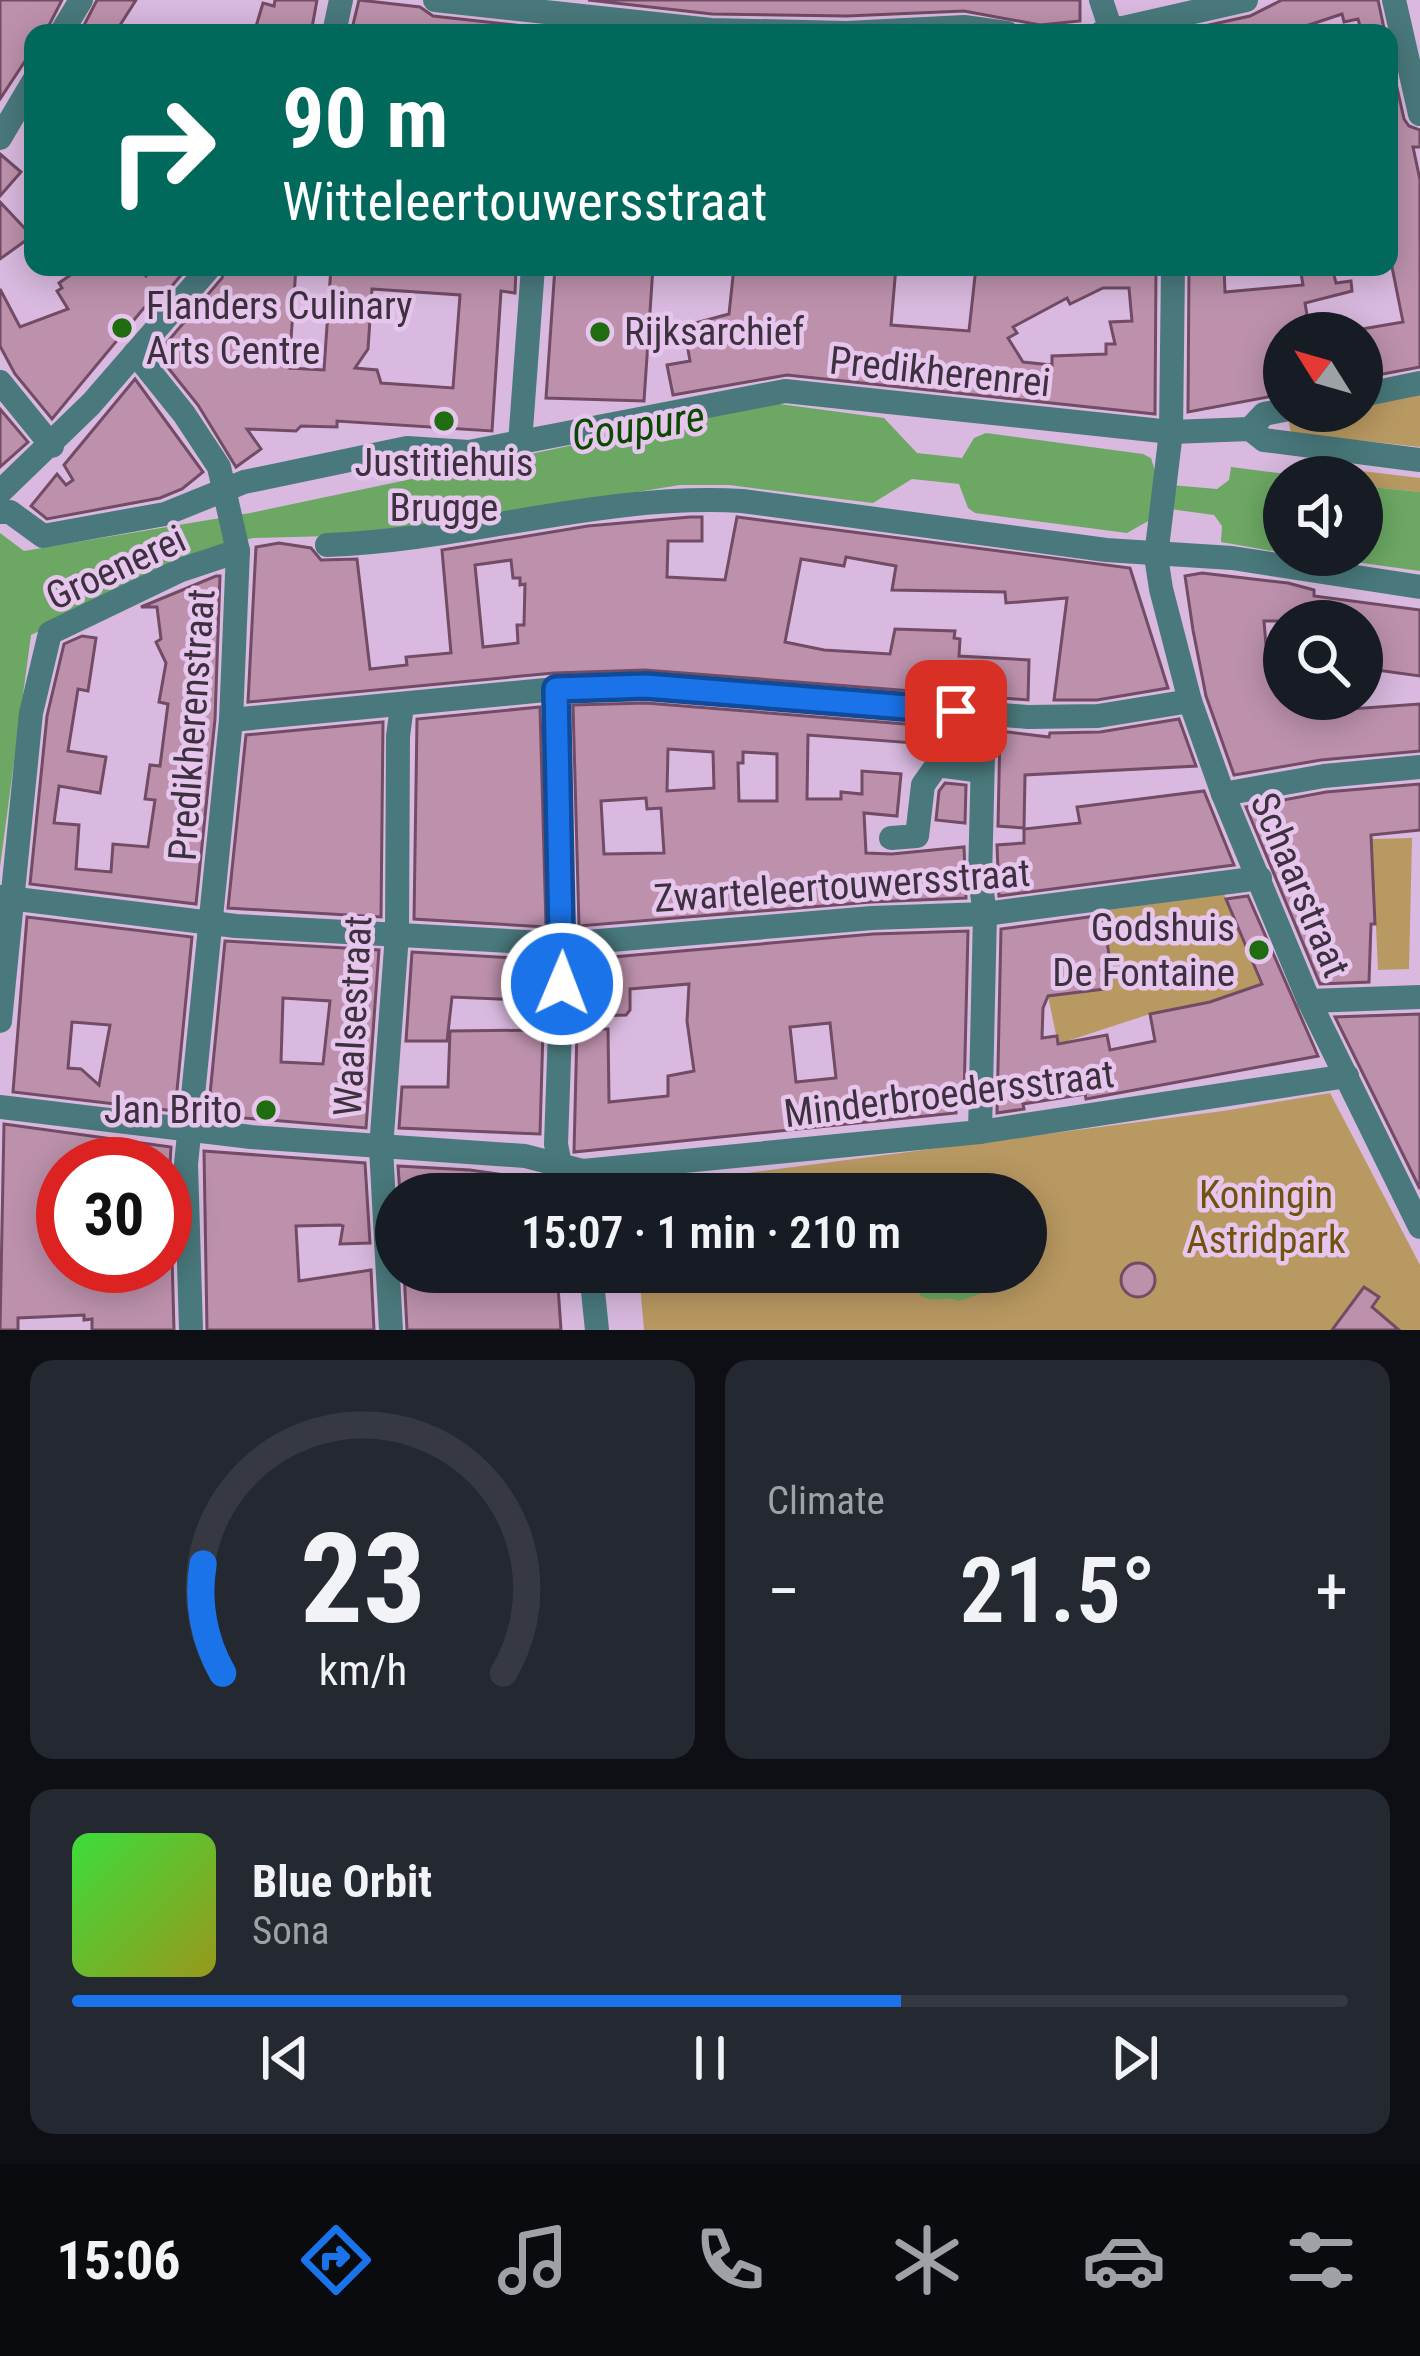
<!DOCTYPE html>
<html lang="en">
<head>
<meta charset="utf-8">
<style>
	:root { --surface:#171b24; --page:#242831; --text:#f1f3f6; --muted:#9ea1a6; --line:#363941; --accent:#1a73e8 }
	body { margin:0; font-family:"Roboto Condensed",sans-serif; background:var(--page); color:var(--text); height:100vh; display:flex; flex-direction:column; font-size:45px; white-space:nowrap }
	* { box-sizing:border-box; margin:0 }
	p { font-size:39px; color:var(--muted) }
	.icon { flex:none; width:66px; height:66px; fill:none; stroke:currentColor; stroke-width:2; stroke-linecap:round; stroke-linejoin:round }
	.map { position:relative; height:1330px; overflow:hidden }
	.side { display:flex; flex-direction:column; gap:30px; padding:30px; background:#0d0f14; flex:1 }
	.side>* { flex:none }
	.hud { position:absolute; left:24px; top:24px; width:1374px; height:252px; border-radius:24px; box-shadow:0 6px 30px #0003; background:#00695c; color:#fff; overflow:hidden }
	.needle { width:78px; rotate:307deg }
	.fabs { position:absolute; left:1263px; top:312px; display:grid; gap:24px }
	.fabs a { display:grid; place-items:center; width:120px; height:120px; border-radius:50%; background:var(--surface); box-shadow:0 6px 30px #0003; font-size:60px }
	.speed { position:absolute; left:36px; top:1137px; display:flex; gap:24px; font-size:60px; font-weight:700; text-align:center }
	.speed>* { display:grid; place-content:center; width:156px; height:156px; border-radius:50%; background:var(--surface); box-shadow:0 6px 30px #0003; line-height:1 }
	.speed .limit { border:18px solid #d22; background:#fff; color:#111 }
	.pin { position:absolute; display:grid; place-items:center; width:102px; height:102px; color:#fff; margin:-51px; border-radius:24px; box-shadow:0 6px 18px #0006 }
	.me { position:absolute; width:132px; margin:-66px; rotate:1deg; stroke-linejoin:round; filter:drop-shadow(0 0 9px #0008) }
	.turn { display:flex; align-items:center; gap:42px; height:252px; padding:0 60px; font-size:54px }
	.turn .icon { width:156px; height:156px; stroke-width:2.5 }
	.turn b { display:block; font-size:84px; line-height:102px }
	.big { font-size:90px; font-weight:600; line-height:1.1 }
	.side .widget { flex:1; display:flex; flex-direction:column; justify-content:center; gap:18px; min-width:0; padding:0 42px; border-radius:24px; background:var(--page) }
	.side .dial { align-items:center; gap:0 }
	.dial svg { height:312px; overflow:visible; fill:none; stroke:var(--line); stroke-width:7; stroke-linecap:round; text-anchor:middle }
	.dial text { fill:var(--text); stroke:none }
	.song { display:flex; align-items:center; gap:36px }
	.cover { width:144px; height:144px; border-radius:18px; background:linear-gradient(135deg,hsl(120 70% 55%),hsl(60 70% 35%)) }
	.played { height:12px; border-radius:6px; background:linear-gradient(90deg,var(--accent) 65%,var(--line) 65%) }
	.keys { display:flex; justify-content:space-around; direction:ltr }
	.heat { display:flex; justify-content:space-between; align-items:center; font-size:66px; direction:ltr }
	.side .tiles { flex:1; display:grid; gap:30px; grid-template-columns:1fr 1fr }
	.widget:last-child { grid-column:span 2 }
	.trip { position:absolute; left:375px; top:1173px; width:672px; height:120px; border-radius:60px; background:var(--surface); box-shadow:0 6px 30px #0003; font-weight:600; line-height:120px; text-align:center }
	.tab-bar { display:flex; height:192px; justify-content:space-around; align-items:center; background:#090b0e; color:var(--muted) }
	.tab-bar .icon { width:84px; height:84px }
	.tab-bar .active { color:var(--accent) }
	.tab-bar b { font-size:54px; color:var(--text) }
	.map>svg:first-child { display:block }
</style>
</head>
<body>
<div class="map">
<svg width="1420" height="1330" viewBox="0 0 1420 1330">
	<rect width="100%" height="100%" fill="#d9b9df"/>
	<!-- green -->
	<g fill="#b99962">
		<path d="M1420,390V447L1291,433L1287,415L1310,411H1362V401Z"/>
		<path d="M1329,467L1420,478V492L1362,486V477H1326Z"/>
		<path d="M1412,838L1409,969L1378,970L1372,839Z"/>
		<path d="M1224,894L1264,993L1214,1010L1208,1001L1150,1014L1058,1044L1048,996L1105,988L1101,970L1111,967L1102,911Z"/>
		<path d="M1330,1093L1420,1265V1330H644L639,1272H1026V1194H632V1188L1223,1111Z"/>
	</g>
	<!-- water -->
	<g fill="#6ca863">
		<path d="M772,403L884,418L917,453L962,458L974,438L986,433L1143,454L1151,458L1159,484L1217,489L1229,480L1231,467L1311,477H1284V553L1221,542L1222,526L1214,515L1155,507L1150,520L1127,533L975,513L968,508L959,484L912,479L873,503L729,485H680L371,535L253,538L221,546L31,635L0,867V533L24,551L250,513Z"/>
		<path d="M1362,486L1420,492V571L1304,555H1362Z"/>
		<path d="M994,1272L986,1292L959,1301C946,1296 941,1301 929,1299C911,1294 929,1294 911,1289C889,1283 874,1296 857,1273Z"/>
	</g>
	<!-- building -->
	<g fill="#bd91ac" stroke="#724b64" stroke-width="3" fill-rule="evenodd">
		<path d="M0,0H62L45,33H33V49L0,99Z"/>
		<path d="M97,0H136L115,33H80Z"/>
		<path d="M275,0H317L311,33H254L263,3L274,6Z"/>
		<path d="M359,0L420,7L433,16L586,33H351Z"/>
		<path d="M588,0H1080V21L1040,25L964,11L847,16L712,14Z"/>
		<path d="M1282,0H1378L1385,33H1362L1358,19L1344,22L1342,14L1285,33H1201L1200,27L1250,16Z"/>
		<path d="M1389,52L1404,119L1409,126L1420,130V147H1413L1420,180V367L1362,378V329L1403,322L1389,252Z"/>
		<path d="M0,154L21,172L0,196Z"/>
		<path d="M0,202L32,236L0,259Z"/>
		<path d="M82,267H138L146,276L155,267H188L166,293L162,290L143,309L52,419L15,374L0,346V289L20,327L68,309L57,291L62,288L59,283Z"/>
		<path d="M226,267H296L289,368L324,370L331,267H516L515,293L501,291L492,431L337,421V427L301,426L296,431L247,429L261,449L236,467L198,405L157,354L222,278ZM372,289L460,295L453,388L381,383L377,370L355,368L368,349Z"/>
		<path d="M555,267H653L644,401L546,398Z"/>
		<path d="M734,267H896L891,325L969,331L976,267H1156L1155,414L787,375L673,395L667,365L690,361L684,326L729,314ZM1103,288H1129L1132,321L1110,322L1115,344H1106V354L1052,356V365L1023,362L1008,338L1017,333L1013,327L1067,298L1070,304Z"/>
		<path d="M1189,267H1224L1225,292L1303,285L1300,267H1332L1336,283L1351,281L1352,291L1305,303L1310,333H1284V394L1188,412Z"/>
		<path d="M135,379L203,472L182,489L160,498L47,519L31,506L57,474L66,485L73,480L64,465Z"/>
		<path d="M0,409L28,442L0,467Z"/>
		<path d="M690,517H702V541H668L667,577L725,580L737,517L1130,568L1168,688L1097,700H1054L1067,598L1006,603L1005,592L892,590L896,566L846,557L844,566L801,559L785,642L824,650L890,654L895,629L955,631L954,638L960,639L959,656L1029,660L1028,700L645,670L554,673L248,702L256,547L279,543L311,548L321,560L357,559L370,669L407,665L406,657L451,653L442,550L588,526ZM511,560L513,578H520V585L525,584L524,625H517L518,643L483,647L475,565Z"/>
		<path d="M1202,573L1288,583L1314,590V596L1420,610V676L1362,668V621H1264L1268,670L1284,667V699H1341V706L1351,705V709L1420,704V751L1321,760L1234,775L1206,696L1193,630L1185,576Z"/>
		<path d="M216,576H220L215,719L196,904L30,884L47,716L64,644L82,636L96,638L88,691L78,689L68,751L106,757L100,793L59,786L54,823L79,825L76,869L111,872L113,844L148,847L155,800L145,799L150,765L160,766L168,704L159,702L166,663L156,642L161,639L157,607H141Z"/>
		<path d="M646,703L967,729V747L808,735L807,799H841V792L862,794V771L901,774L897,816L864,813L866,853L892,854L964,847L966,898L871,902L579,926L573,705ZM668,749L713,752L714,788L667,791ZM743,752L777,754V801H739L738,763H743ZM646,798L647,809L661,808L664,853L604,854L601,801Z"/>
		<path d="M540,707L546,927L414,919L417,719Z"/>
		<path d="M1179,719L1196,766L1025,775L1024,828L998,826L1000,731L1049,737L1050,733L1100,732Z"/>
		<path d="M383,722L381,917L228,908L246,735Z"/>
		<path d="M945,783L966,785L965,823L936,820L939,791Z"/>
		<path d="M1420,784V830L1371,835L1375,924H1371L1369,982L1320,984L1246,807L1326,792Z"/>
		<path d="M1204,791L1234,865L999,896L997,845L1024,843V829L1080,823L1077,807Z"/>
		<path d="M1248,896L1318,1056L1086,1099L1085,1094L1023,1104L1024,1109L997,1113L1001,929L1103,915L1111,968L1101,970L1105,989L1048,996L1043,1008L1042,1038L1057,1036L1058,1044L1107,1035L1110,1050L1155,1041L1150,1014L1210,1002L1262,984L1226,899Z"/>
		<path d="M27,917L192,937L175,1111L13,1092ZM72,1022L110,1025L99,1085L81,1069L68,1068Z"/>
		<path d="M968,931L964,1098L954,1099L956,1113L574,1152L577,1029H608L609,1102L668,1096V1076L694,1071L687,1021L689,984L630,989V1010L626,1015L596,1016V1004L577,1003L579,960L873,934ZM830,1023L836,1078L796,1082L790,1027Z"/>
		<path d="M225,941L379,950L366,1128L208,1115ZM283,998L330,1001L323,1064L281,1062Z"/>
		<path d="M412,952L546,960L544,1001L452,997L447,1041H406Z"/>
		<path d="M1420,1014V1189L1335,1017Z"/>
		<path d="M543,1030L540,1134L399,1128L402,1087H448L450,1031Z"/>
		<path d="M4,1124L171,1147L170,1164H63V1266H165V1187L170,1182L174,1330H92V1319L84,1320V1315L18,1318V1330H0Z"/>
		<path d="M204,1151L365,1163L370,1243L340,1244L343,1226L340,1225L296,1226L299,1281L371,1270L374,1330H207Z"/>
		<path d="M398,1166L470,1170L562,1183L567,1184V1194H400Z"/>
		<circle cx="1138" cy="1280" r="17"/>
		<path d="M404,1272H557L561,1330H407Z"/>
		<path d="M1364,1287L1379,1297L1372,1307L1399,1330H1332Z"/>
	</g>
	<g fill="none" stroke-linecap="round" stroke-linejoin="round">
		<!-- street -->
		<g stroke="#49797c" stroke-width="24">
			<path d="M435,0L711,30L847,33L964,27L1007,33"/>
			<path d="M1101,0L1109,24L1126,33"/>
			<path d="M1394,0L1420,114"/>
			<path d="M61,33L81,0"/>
			<path d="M334,33L341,0"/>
			<path d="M1101,33L1246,0"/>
			<path d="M0,138L33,82"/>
			<path d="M1173,267L1171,432L1156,556L1161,589L1190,701L1223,794L1309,1001L1420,1227"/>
			<path d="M135,353L184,414L219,467L238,551L231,720L186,1164L191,1330"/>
			<path d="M0,382L52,446"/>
			<path d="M1362,395L1420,383"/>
			<path d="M1250,429L1264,414L1284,410"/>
			<path d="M520,443L533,267"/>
			<path d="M0,492L91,404L210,267"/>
			<path d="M0,512H10L43,536L165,514L244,482L407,448L469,452L785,391L1171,432L1250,429L1264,440L1420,460"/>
			<path d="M327,545C466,540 602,493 742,501L1106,550L1232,558L1420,587"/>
			<path d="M556,689L563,944L556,1144L560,1165"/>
			<path d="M231,720L556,689L646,686L1028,717L1098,716L1190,701"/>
			<path d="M1223,794L1324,776L1420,767"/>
			<path d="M891,838L917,836L923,785L937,765L982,771"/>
			<path d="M0,897L236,926L563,944L872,918L985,914L1260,878"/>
			<path d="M1309,1001L1420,997"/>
			<path d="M0,1021L31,713L50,633L181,570L238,551"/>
			<path d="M0,1107L251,1137L525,1156L583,1171L980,1132L1347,1076"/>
			<path d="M980,1132L985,914L980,879L984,714"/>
			<path d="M591,1272L597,1330"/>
			<path d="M391,1330L381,1148L397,935L398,736L402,706"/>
		</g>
	</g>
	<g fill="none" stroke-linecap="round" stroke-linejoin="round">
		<defs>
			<path id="route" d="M562,984L556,689L646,686L956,711"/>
		</defs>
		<!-- route casing -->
		<use href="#route" stroke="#114b97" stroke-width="30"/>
		<!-- route -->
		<use href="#route" stroke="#1a73e8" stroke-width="21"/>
	</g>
	<!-- markers -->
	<g fill="#1f6d10" stroke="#e6c6ec" stroke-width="4.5">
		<circle cx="122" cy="328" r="12"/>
		<circle cx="600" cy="332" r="12"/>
		<circle cx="444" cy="421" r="12"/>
		<circle cx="1259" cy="950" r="12"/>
		<circle cx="266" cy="1110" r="12"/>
	</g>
	<g text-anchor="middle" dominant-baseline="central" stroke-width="9" stroke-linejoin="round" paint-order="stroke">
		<!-- poi labels -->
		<g font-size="39" fill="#3d303f" stroke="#e6c6ec" text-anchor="start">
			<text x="146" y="306">Flanders Culinary<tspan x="146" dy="45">Arts Centre</tspan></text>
			<text x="624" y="332">Rijksarchief</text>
			<text x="444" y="463" text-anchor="middle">Justitiehuis<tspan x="444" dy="45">Brugge</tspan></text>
			<text x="1235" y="928" text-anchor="end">Godshuis<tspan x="1235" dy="45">De Fontaine</tspan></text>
			<text x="242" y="1110" text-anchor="end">Jan Brito</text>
		</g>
		<!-- street labels -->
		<g font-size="39" fill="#3d303f" stroke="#e6c6ec">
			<text transform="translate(940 372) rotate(6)">Predikherenrei</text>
			<text transform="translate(116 568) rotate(-25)">Groenerei</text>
			<text transform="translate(192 725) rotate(-86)">Predikherenstraat</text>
			<text transform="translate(1300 885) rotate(67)">Schaarstraat</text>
			<text transform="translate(842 886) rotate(-4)">Zwarteleertouwersstraat</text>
			<text transform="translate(353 1016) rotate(-87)">Waalsestraat</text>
			<text transform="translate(949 1094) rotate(-7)">Minderbroedersstraat</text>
		</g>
		<!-- park labels -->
		<g font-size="39" fill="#715210" stroke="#e6c6ec">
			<text x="1266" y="1195">Koningin<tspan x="1266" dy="45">Astridpark</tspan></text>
		</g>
		<!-- water labels -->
		<g font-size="42" font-style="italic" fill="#094900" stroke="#e6c6ec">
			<text transform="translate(638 426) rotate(-9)">Coupure</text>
		</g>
	</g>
</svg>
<div class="fabs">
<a><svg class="needle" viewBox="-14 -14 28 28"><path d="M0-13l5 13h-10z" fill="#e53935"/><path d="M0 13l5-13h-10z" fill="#9ea1a6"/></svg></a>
<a><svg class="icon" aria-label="sound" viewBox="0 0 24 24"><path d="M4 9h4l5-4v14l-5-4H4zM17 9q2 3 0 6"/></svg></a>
<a><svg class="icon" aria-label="search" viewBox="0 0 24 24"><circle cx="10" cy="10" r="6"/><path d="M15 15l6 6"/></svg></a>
</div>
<div class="speed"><div class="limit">30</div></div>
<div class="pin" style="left:956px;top:711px;background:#d93025"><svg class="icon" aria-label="arrive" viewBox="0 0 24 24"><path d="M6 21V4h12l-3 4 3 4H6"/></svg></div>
<svg class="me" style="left:562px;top:984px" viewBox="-20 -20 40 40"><circle r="17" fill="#1a73e8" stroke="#fff" stroke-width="3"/><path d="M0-11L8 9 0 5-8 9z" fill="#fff"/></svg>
<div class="trip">15:07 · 1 min · 210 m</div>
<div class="hud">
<div class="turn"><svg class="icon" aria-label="right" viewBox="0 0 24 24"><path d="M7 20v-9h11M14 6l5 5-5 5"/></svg><div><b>90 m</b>Witteleertouwersstraat</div></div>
</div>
</div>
<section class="side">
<div class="tiles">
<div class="widget dial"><svg viewBox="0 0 100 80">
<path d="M14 69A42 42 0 1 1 86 69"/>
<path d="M14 69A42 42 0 0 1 9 41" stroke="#1a73e8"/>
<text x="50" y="56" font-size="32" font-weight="700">23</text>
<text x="50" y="72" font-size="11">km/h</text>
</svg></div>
<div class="widget"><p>Climate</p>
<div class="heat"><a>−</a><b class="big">21.5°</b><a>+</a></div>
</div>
<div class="widget">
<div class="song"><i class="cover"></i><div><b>Blue Orbit</b><p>Sona</p></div></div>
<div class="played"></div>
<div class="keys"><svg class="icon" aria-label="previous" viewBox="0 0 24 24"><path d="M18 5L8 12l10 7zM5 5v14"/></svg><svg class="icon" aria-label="pause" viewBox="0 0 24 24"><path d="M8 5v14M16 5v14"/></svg><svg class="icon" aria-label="next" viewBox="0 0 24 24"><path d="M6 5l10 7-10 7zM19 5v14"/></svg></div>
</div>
</div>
</section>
<nav class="tab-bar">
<b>15:06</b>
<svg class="icon active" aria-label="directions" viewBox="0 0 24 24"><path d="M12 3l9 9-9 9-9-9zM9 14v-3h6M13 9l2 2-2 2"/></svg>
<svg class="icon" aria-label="music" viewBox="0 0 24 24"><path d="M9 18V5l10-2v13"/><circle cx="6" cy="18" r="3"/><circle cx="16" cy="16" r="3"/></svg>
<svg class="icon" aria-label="phone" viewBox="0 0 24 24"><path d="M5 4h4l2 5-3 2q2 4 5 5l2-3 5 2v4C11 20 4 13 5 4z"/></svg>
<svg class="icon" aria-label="climate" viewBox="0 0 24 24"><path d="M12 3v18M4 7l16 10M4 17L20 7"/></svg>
<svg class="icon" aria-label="car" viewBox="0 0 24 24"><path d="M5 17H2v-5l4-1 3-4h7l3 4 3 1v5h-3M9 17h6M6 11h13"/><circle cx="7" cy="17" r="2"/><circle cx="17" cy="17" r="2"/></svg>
<svg class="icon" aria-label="filters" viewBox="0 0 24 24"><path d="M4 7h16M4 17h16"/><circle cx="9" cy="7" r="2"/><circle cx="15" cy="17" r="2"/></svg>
</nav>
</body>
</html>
